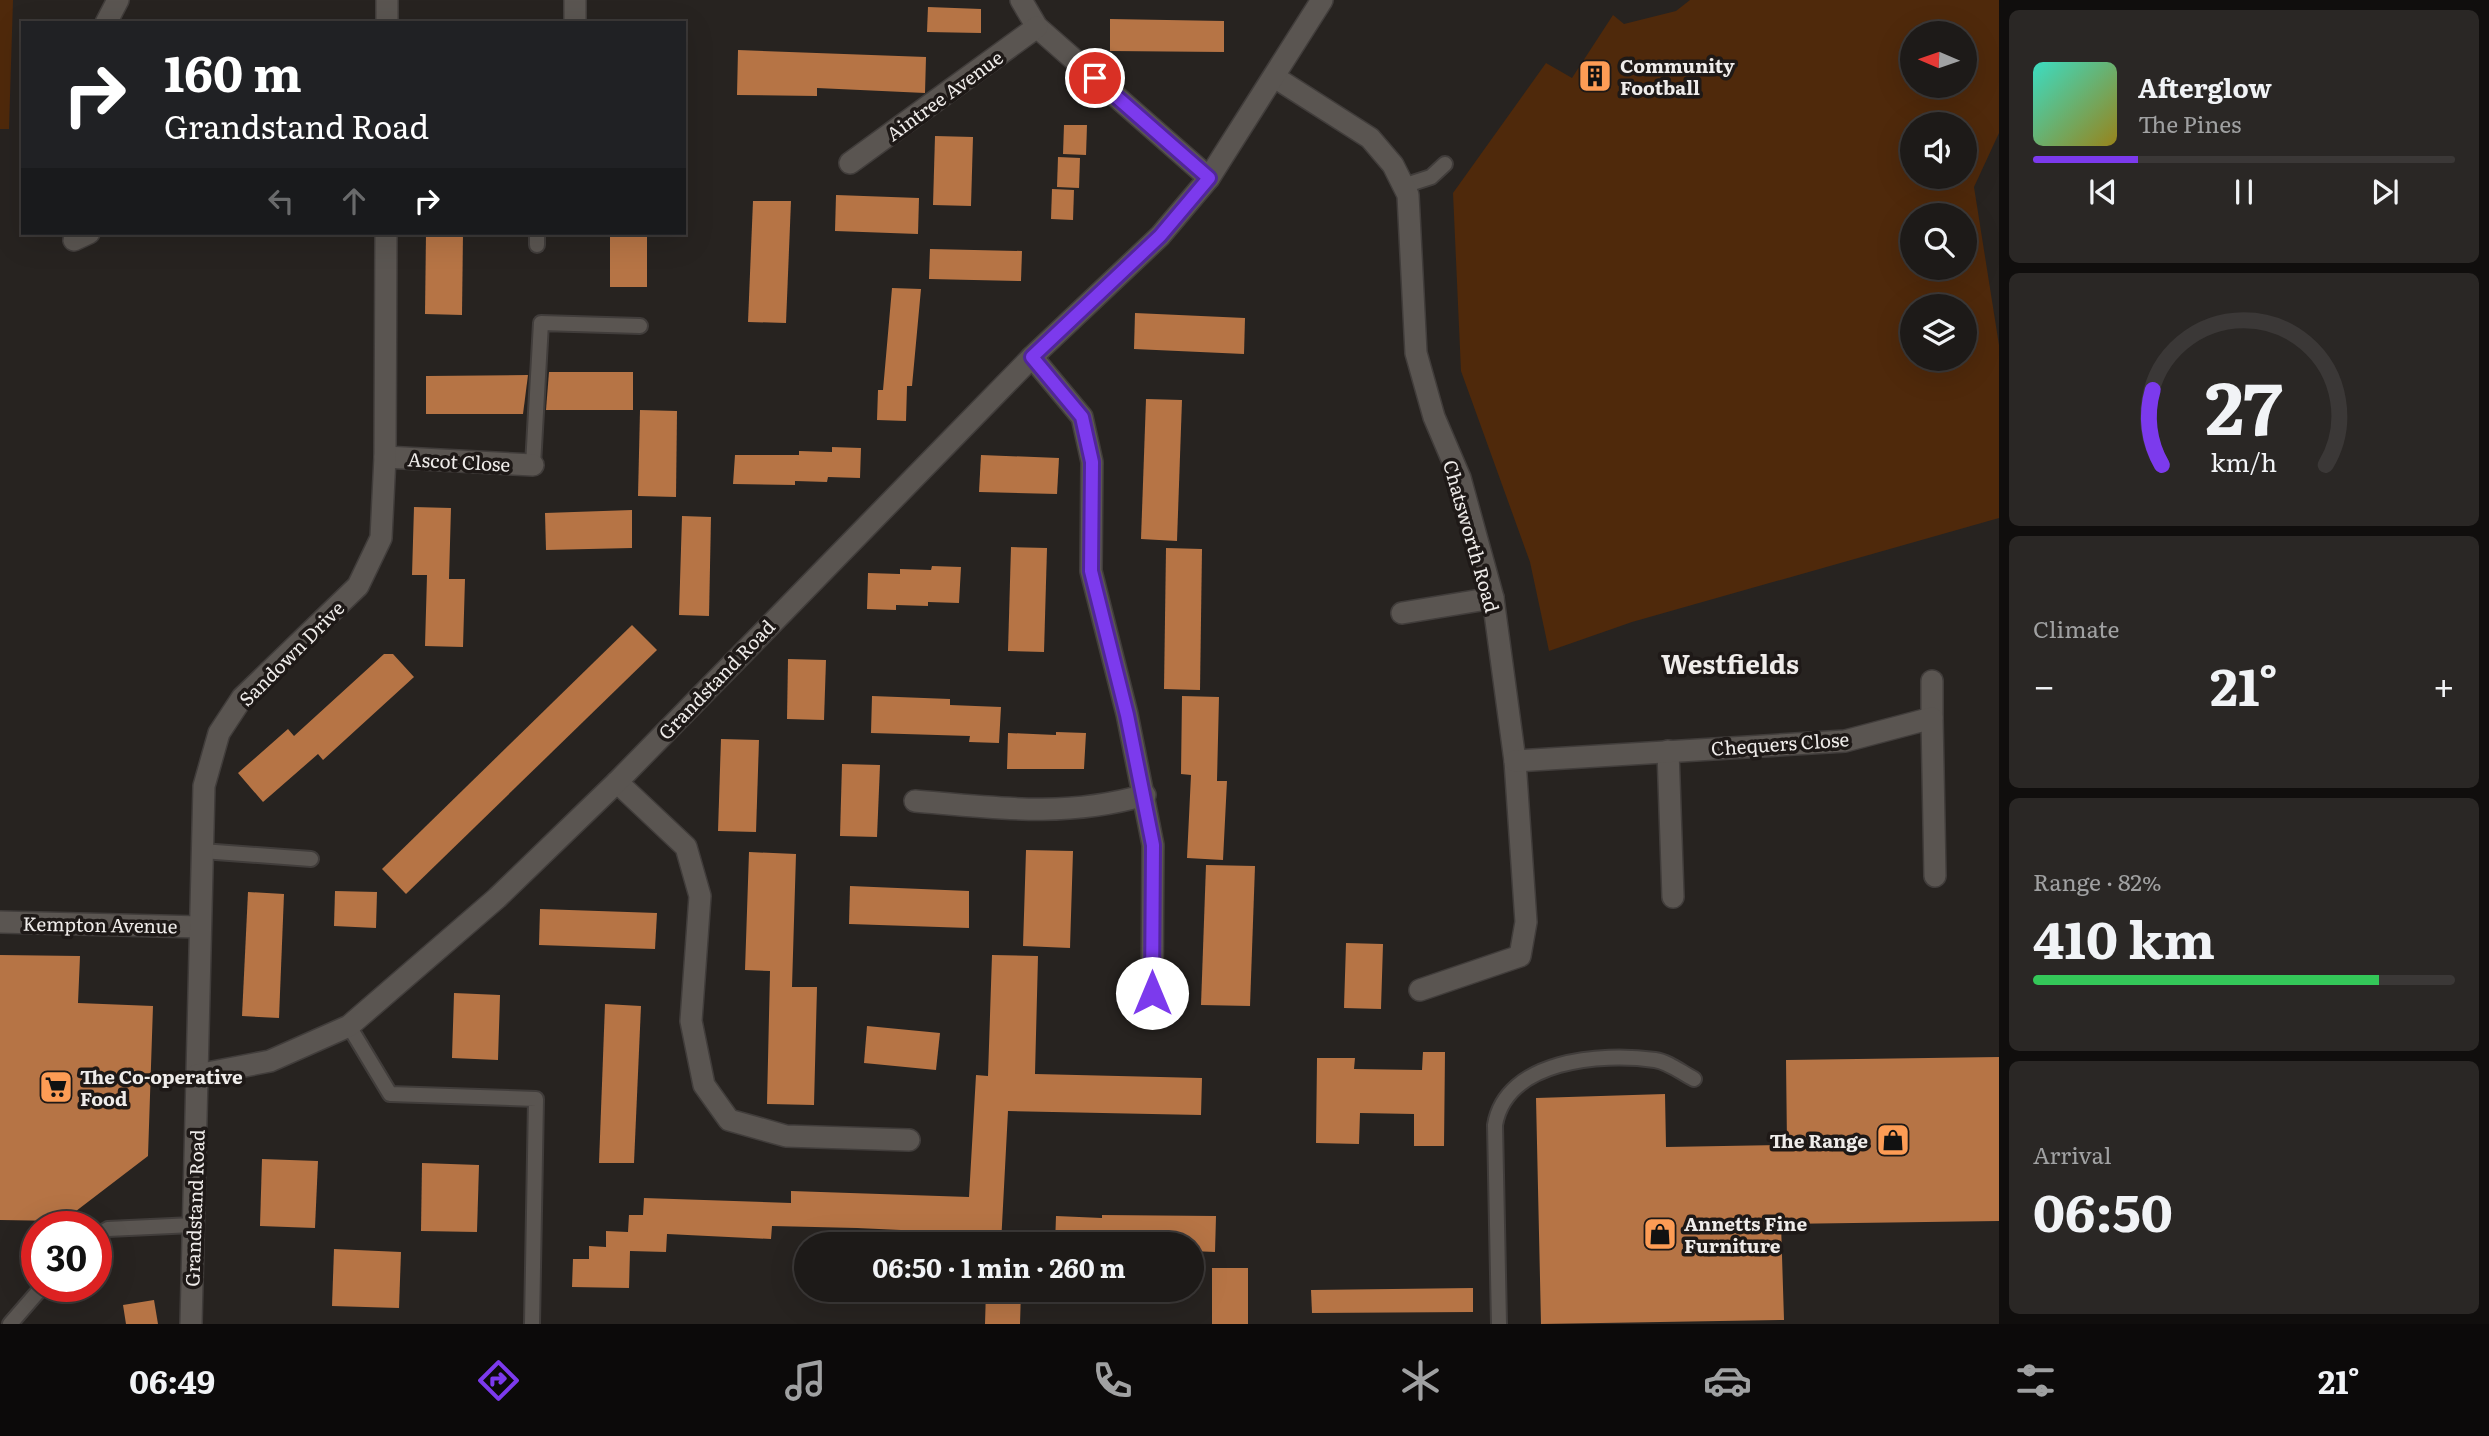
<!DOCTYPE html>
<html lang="en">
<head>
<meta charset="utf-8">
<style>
	:root { --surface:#1d1a18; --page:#2a2725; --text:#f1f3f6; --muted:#a0a1a2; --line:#3b3837; --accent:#7c3aed }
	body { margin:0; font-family:Literata,serif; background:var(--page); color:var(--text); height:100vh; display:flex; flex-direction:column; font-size:26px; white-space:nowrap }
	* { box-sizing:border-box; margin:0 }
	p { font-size:23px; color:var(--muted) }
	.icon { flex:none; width:38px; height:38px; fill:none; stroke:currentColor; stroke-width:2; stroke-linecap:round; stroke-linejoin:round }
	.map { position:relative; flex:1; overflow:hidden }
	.details { display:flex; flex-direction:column; gap:10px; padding:10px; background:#100e0d; width:490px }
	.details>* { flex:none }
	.top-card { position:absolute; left:21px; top:21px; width:665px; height:214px; border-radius:0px; box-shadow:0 7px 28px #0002,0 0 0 2px var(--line); background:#202124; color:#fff; overflow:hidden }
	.needle { width:46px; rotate:272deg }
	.buttons { position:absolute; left:1900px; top:21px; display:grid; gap:14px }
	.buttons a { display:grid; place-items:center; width:77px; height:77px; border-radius:50%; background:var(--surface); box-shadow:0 7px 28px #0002,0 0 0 2px var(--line); font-size:35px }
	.speed { position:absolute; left:21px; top:1211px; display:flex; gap:14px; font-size:35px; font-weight:700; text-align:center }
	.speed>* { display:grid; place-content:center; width:91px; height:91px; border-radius:50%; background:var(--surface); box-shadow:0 7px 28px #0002,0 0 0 2px var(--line); line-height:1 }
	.speed .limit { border:10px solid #d22; background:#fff; color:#111 }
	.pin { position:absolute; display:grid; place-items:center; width:60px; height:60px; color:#fff; margin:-30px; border:4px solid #fff; border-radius:50%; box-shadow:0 2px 7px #0007 }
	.me { position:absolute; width:77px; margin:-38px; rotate:0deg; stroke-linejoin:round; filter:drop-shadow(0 0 5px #0008) }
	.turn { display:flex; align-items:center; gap:24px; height:147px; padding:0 28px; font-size:32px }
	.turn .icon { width:91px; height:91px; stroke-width:2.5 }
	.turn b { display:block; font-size:49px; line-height:60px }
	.lanes { display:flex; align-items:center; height:66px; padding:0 28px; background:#0003; justify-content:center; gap:35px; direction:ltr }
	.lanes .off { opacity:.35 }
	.big { font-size:52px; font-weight:700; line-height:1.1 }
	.details .widget { flex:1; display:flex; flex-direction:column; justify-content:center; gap:10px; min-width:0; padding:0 24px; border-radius:10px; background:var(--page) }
	.details .dial { align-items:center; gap:0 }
	.dial svg { height:182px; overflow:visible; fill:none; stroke:var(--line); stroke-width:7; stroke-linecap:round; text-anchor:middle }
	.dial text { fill:var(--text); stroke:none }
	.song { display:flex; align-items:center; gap:21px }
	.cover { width:84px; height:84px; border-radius:10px; background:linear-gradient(135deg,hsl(170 70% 55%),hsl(50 70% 35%)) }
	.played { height:7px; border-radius:4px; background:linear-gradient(90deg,var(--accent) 25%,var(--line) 25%) }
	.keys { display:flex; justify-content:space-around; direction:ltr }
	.heat { display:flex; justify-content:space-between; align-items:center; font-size:38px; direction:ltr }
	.charge { height:10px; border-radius:5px; background:linear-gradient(90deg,#34c759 82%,var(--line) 0) }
	.trip { position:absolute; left:794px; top:1232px; width:410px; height:70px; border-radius:35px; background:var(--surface); box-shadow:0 7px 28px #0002,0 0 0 2px var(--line); font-weight:700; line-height:70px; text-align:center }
	.tabs { display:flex; height:112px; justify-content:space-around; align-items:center; background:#0c0a0a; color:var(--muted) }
	.tabs .icon { width:49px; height:49px }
	.tabs .selected { color:var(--accent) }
	.tabs b { font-size:32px; color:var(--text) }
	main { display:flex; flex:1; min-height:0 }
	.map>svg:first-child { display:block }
</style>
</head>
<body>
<main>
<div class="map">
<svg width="1999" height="1324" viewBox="0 0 1999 1324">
	<rect width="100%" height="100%" fill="#272320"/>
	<!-- green -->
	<g fill="#4f290b" fill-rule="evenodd">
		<path d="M0,0H13L9,129H0Z"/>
		<path d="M1690,0H1999V133L1974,187L1999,345V518L1632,622L1549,651L1530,562L1461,371L1453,193L1546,63L1572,78L1613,15L1624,24L1676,11ZM1913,33H1965V86H1913ZM1965,124V177H1913V124ZM1913,215H1965V268H1913ZM1965,306V359H1913V306Z"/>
	</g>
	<!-- building -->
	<g fill="#b67445">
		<path d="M928,7L981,9V33L927,32Z"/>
		<path d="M1110,19L1224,21V52L1110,51Z"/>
		<path d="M738,50L926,57L925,93L817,88V96L737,95Z"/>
		<path d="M1064,125H1087L1086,155L1063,154Z"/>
		<path d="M935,136L973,137L971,206L933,205Z"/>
		<path d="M1058,157L1080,158L1079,188L1057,187Z"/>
		<path d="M1052,189L1074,190L1073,220L1051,219Z"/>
		<path d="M836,195L919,198L918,234L835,231Z"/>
		<path d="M753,201H791L786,323L748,322Z"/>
		<path d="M426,233H463L462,315L425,314Z"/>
		<rect x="610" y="233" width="37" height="54"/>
		<path d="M930,249L1022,251L1021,281L929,279Z"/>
		<path d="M892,288L921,289L912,386H907L906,421L877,420L878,390H883Z"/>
		<path d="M1135,313L1245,318L1244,354L1134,349Z"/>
		<path d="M549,372H633V410H546Z"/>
		<path d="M528,375L523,414H426V376Z"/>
		<path d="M1146,399L1182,400L1177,541L1141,539Z"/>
		<path d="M640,410L677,411L676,497L638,496Z"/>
		<path d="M832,447L861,448L860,478L828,477L827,482L795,481V485L733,484L735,455H799V451L832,452Z"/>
		<path d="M981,455L1059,458L1057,494L979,492Z"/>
		<path d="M414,507L451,508L449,579H465L463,647L425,646L427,575H412Z"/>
		<path d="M632,510V548L546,550L545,513Z"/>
		<path d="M682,516L711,517L709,616L679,615Z"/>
		<path d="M1011,547L1047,548L1044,652L1008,651Z"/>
		<path d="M1166,548L1202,549L1200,690L1164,689Z"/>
		<path d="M932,566L961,567L959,603L928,602V606L896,605V610L867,609L868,573L900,574V569L931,570Z"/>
		<path d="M632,625L657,650L406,894L382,869Z"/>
		<path d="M384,654H393L414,677L323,760L318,754L263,802L238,773L288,729L294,736Z"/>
		<path d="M788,659L826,660L824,720L787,719Z"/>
		<path d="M872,696L950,699V705L1001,707L999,743L969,742L970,736L871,733Z"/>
		<path d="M1182,696L1219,697L1217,781H1227L1223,860L1187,858L1191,775L1181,774Z"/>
		<path d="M1056,732L1086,733L1084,769H1007L1008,733L1056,735Z"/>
		<path d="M721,739L759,740L756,832L718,831Z"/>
		<path d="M842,764L880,765L877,837L840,836Z"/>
		<path d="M1026,850L1073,851L1070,948L1023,946Z"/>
		<path d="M749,852L796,854L792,987H817L814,1105L767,1104L770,971L745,970Z"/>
		<path d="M1206,865L1255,866L1250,1006L1201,1005Z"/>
		<path d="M850,886L969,891V928L849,924Z"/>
		<path d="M335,891L377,892L376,928L334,926Z"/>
		<path d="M248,892L284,894L279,1018L242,1016Z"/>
		<path d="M540,909L657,913L655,949L539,945Z"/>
		<path d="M1346,943L1383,944L1381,1009L1344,1008Z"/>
		<path d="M0,955L80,956L78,1003L153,1006L148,1156L63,1221L0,1220Z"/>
		<path d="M992,955L1038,956L1035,1074L1202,1078L1201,1115L1008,1111L1001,1244H966V1233L857,1228L772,1226L771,1239L667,1234L666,1252L630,1251L629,1288L572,1287L573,1259H589V1246L606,1247V1231L628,1232L629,1215H643L644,1198L791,1203V1191L969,1197L976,1075L988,1076Z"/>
		<path d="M454,993L500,995L498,1060L452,1058Z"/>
		<path d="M605,1004L641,1006L634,1163H599Z"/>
		<path d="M867,1026L940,1033L936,1070L864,1063Z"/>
		<path d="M1423,1052H1445L1444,1146H1414V1114L1360,1113L1359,1144L1316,1143L1317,1058H1355L1354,1069L1422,1070Z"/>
		<path d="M1999,1057V1221L1781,1224L1784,1320L1541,1324L1536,1098L1665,1094L1666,1147L1787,1145L1786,1060Z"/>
		<path d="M262,1159L318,1161L315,1228L260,1226Z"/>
		<path d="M422,1163L479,1165L477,1232L421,1231Z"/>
		<path d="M1102,1215L1216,1216L1215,1252L1192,1251V1244H1055L1056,1216L1102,1218Z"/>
		<path d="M334,1249L401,1252L399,1308L332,1306Z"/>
		<rect x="1212" y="1268" width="36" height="56"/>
		<path d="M1473,1288V1312L1312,1313L1311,1290Z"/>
		<path d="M986,1290H1021L1020,1324H985Z"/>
		<path d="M154,1300L158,1324H126L123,1305Z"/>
	</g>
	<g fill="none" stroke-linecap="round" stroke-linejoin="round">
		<defs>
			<g id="service">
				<path d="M1403,186L1431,177L1445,164"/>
				<path d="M537,245V233"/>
				<path d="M533,465L541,323L640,326"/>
				<path d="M202,851L311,859"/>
				<path d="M349,1026L390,1094L536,1099L532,1324"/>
				<path d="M96,1236L108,1229L193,1225"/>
				<path d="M10,1324L43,1286"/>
				<path d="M1499,1324L1495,1125C1506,1060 1601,1052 1655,1060C1669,1062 1682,1073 1694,1079"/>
			</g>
			<g id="minor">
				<path d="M387,0V23"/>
				<path d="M1021,0L1037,27L1209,178"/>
				<path d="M106,23L118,0"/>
				<path d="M575,23V0"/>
				<path d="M1276,78L1370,138L1393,165L1408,195L1416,353L1434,417L1460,478L1493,598L1515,761L1526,922L1520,956L1420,990"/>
				<path d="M850,163L1037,27"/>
				<path d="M74,240L89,233"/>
				<path d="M1032,357L1082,417L1092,462L1091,571L1127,714L1153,845L1152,993"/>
				<path d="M385,457L533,465"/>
				<path d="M1402,613L1493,598"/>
				<path d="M1932,718V681"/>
				<path d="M1668,751L1673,897"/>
				<path d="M1515,761L1845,741L1932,718L1935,876"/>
				<path d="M617,782L686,847L700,896L691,1021L704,1085L729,1120L786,1136L909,1140"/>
				<path d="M915,801C996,808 1065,818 1145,795"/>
				<path d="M0,922L200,927"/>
				<path d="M197,1075L204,786L219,733L242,698L358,586L381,538L385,457L386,233"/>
			</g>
			<path id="tertiary" d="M191,1324L197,1075L270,1061L349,1026L497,898L617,782L1032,357L1160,236L1209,178L1322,0"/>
		</defs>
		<!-- service casing -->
		<use href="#service" stroke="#413d3b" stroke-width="18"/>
		<!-- minor casing -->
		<use href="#minor" stroke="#413d3b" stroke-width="24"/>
		<!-- tertiary casing -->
		<use href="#tertiary" stroke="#413d3b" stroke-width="24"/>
		<!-- service -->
		<use href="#service" stroke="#5a5551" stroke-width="14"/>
		<!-- minor -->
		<use href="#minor" stroke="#5a5551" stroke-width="21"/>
		<!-- tertiary -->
		<use href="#tertiary" stroke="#5a5551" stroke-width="21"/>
	</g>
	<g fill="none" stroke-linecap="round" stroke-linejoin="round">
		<defs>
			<path id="route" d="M1095,78L1209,178L1160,236L1032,357L1082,417L1092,462L1091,571L1127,715L1153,845L1152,993"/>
		</defs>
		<!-- route casing -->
		<use href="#route" stroke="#51269a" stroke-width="18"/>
		<!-- route -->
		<use href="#route" stroke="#7c3aed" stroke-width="12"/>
	</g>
	<!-- icons -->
	<defs>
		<symbol id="building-square" viewBox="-11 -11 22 22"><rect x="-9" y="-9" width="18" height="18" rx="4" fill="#fd9c55" stroke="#1e1917"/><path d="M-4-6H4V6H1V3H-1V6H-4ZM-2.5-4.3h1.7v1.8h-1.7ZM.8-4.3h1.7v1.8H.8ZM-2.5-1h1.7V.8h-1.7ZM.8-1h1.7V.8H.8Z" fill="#111"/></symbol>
		<symbol id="supermarket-square" viewBox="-11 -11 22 22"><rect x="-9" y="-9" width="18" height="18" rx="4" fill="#fd9c55" stroke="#1e1917"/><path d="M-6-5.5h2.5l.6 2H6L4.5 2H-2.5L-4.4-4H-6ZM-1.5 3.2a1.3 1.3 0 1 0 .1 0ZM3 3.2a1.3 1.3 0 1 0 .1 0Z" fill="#111"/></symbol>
		<symbol id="shop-square" viewBox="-11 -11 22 22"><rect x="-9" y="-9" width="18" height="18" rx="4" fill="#fd9c55" stroke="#1e1917"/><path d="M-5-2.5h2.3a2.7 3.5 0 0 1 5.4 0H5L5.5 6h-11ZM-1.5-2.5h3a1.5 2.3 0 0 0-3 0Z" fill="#111"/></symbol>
	</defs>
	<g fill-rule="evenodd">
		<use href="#building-square" x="1576" y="57" width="38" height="38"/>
		<use href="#supermarket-square" x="37" y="1068" width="38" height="38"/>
		<use href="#shop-square" x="1874" y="1121" width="38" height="38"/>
		<use href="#shop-square" x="1641" y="1215" width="38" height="38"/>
	</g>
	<g text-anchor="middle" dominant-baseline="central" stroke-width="7" stroke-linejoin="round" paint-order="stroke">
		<!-- poi labels -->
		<g font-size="19" font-weight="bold" fill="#efecea" stroke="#1e1917" text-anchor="start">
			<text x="1620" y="65">Community<tspan x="1620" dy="22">Football</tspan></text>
			<text x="80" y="1076">The Co-operative<tspan x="80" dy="22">Food</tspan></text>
			<text x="1868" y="1140" text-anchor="end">The Range</text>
			<text x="1684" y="1223">Annetts Fine<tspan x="1684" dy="22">Furniture</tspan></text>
		</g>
		<!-- street labels -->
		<g font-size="19" fill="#efecea" stroke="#1e1917">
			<text transform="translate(944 95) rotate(-36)">Aintree Avenue</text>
			<text transform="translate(459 461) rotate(3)">Ascot Close</text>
			<text transform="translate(1472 536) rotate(74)">Chatsworth Road</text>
			<text transform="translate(291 653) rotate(-45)">Sandown Drive</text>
			<text transform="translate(716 679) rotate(-46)">Grandstand Road</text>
			<text transform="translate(1780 743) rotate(-4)">Chequers Close</text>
			<text transform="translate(100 924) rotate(1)">Kempton Avenue</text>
			<text transform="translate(194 1208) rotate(-88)">Grandstand Road</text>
		</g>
		<!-- district labels -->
		<g font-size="26" font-weight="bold" fill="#efecea" stroke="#1e1917">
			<text x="1730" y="662">Westfields</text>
		</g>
	</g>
</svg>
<div class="buttons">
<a><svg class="needle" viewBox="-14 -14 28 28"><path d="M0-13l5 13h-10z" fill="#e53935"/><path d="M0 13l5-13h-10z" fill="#a0a1a2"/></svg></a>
<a><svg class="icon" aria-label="sound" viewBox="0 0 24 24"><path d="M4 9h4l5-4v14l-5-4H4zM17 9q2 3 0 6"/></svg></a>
<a><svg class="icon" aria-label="search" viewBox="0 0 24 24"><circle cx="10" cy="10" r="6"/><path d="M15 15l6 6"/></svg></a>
<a><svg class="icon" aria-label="layers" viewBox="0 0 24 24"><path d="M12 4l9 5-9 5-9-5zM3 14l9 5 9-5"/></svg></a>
</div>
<div class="speed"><div class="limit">30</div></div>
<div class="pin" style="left:1095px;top:78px;background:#d93025"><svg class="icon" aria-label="arrive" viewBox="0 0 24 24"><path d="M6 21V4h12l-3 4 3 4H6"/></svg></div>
<svg class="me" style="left:1152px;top:993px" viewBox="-20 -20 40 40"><circle r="19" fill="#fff"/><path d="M0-13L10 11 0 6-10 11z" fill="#7c3aed"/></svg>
<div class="trip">06:50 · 1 min · 260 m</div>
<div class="top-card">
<div class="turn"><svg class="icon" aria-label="right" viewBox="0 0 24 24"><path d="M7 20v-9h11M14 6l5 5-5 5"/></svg><div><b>160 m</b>Grandstand Road</div></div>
<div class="lanes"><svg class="icon off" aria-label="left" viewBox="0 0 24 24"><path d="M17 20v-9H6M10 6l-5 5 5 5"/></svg><svg class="icon off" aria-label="ahead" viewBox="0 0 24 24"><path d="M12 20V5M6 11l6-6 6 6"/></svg><svg class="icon" aria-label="right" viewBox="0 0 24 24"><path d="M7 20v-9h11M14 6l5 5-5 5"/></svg></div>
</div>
</div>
<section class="details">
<div class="widget">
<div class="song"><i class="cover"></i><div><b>Afterglow</b><p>The Pines</p></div></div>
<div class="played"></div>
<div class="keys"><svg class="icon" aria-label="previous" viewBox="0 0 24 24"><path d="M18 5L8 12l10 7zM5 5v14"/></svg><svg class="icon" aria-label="pause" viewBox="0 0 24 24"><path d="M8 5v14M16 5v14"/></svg><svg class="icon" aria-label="next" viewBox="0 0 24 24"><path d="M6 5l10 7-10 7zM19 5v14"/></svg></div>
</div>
<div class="widget dial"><svg viewBox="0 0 100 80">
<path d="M14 69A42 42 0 1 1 86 69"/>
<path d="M14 69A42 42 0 0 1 10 36" stroke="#7c3aed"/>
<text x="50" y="56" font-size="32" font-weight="700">27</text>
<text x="50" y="72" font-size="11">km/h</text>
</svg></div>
<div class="widget"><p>Climate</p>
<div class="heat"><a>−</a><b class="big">21°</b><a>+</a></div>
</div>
<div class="widget"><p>Range · 82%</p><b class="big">410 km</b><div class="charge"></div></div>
<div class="widget"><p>Arrival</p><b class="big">06:50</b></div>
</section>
</main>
<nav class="tabs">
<b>06:49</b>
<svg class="icon selected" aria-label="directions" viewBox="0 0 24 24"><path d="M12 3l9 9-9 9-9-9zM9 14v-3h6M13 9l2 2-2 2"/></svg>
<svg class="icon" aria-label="music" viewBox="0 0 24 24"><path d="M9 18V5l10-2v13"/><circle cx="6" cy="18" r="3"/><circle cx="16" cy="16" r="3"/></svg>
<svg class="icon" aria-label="phone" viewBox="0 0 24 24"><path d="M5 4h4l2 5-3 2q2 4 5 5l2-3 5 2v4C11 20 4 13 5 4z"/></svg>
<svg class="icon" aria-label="climate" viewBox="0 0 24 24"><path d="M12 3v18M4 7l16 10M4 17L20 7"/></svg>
<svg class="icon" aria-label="car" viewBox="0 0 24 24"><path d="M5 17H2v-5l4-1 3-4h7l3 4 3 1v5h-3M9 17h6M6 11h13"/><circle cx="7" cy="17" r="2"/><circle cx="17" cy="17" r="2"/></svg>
<svg class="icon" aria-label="filters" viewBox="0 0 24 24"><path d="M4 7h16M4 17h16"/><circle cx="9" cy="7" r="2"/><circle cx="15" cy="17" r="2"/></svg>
<b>21°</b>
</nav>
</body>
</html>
